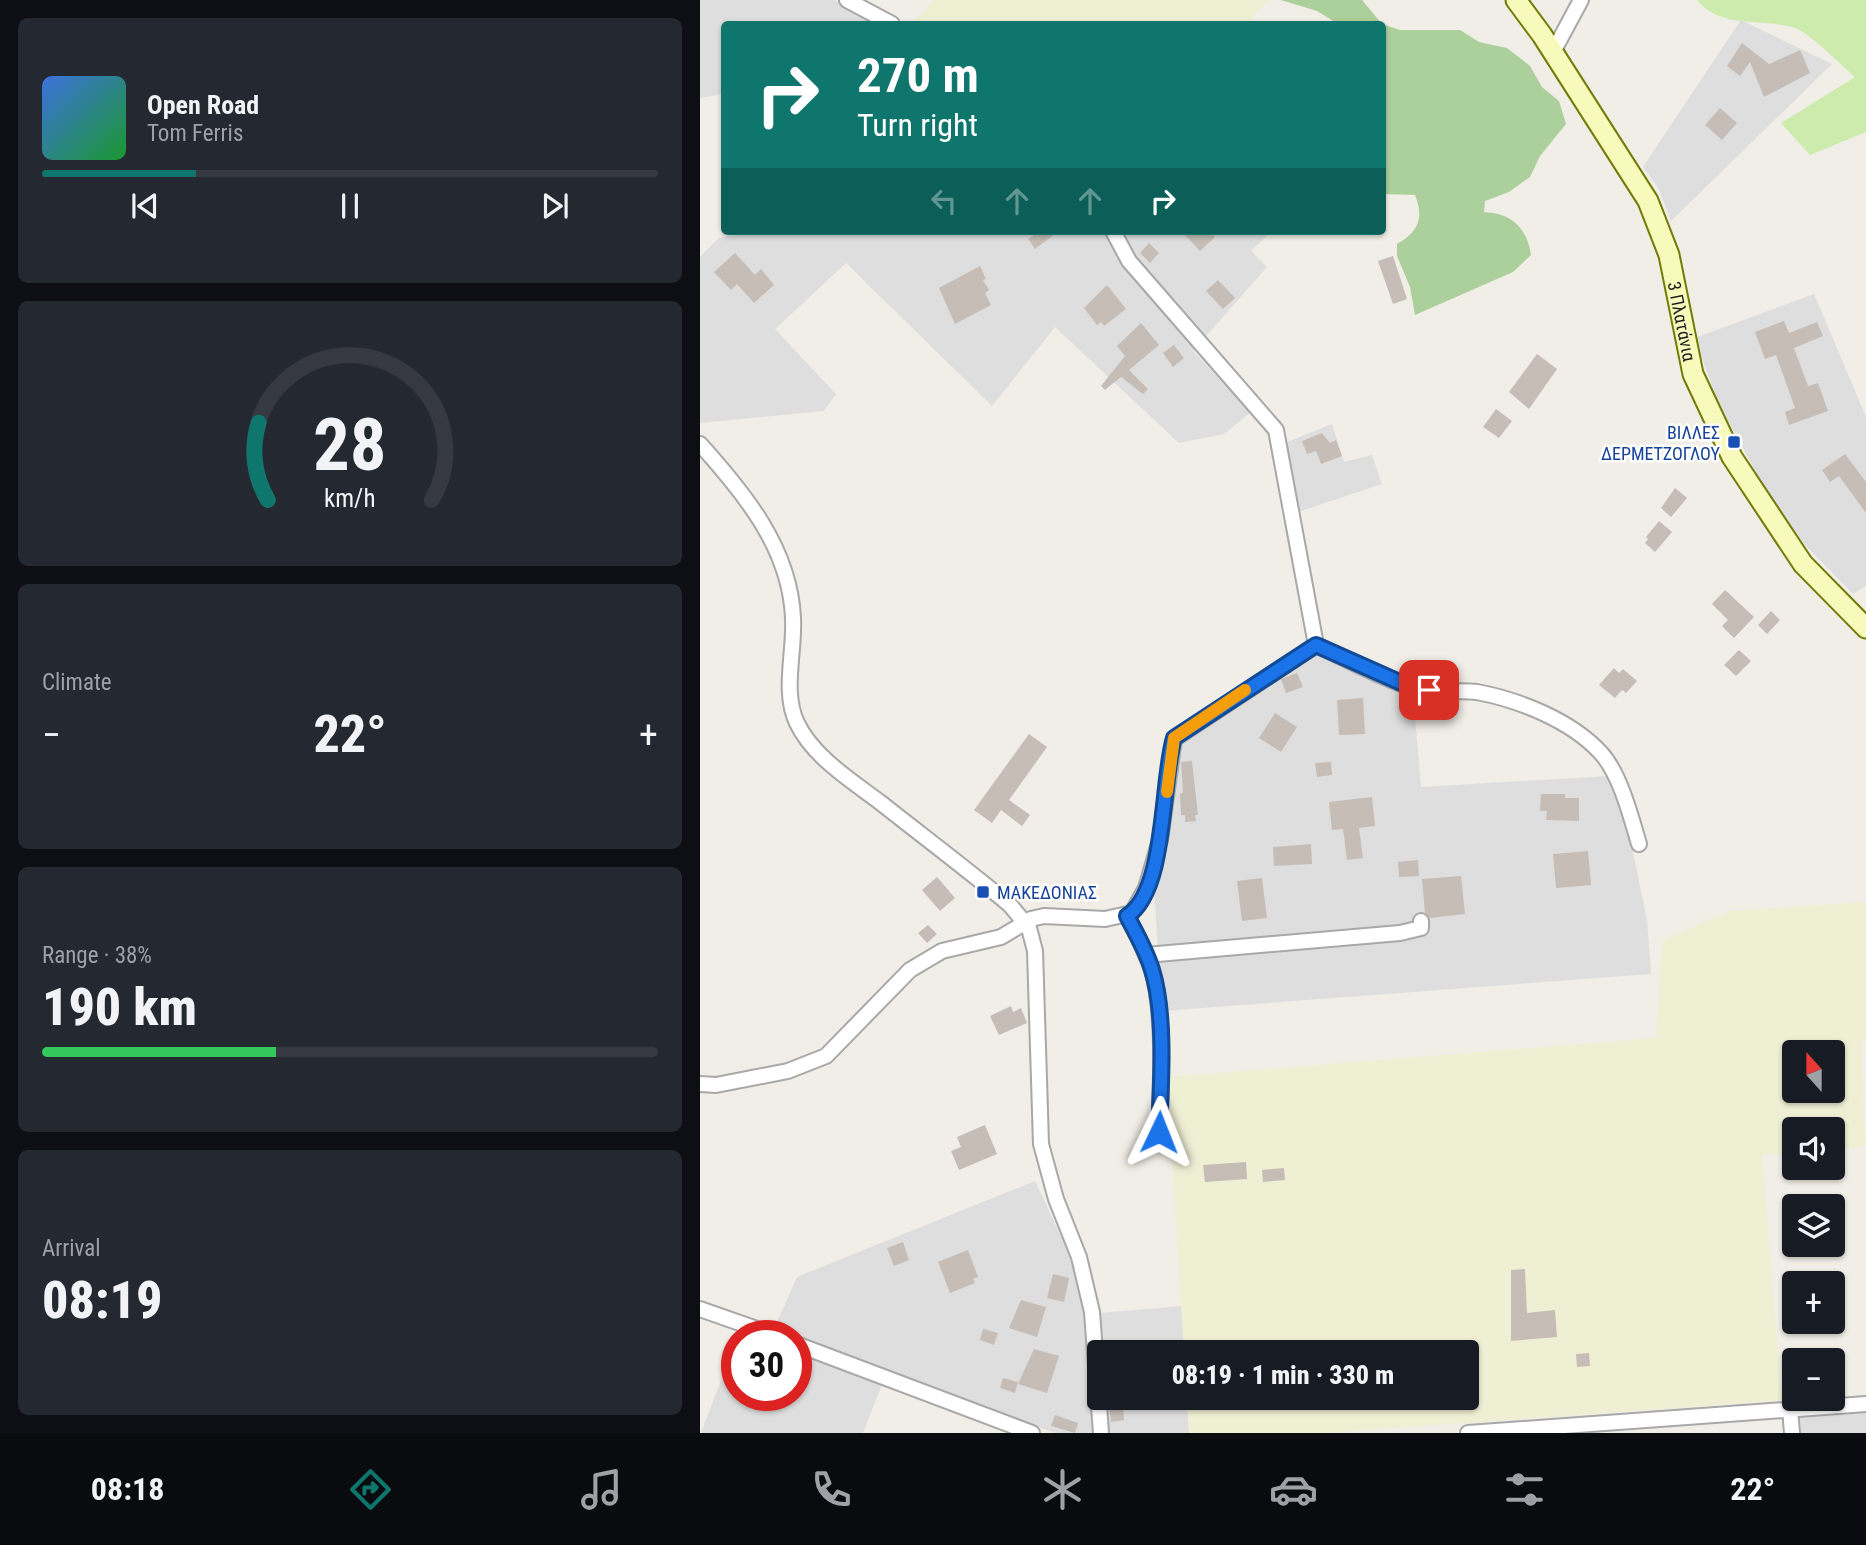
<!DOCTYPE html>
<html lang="en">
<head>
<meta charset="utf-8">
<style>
	:root { --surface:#171b24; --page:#242831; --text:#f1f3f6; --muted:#9ea1a6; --line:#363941; --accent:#0f766e }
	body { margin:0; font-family:"Roboto Condensed",sans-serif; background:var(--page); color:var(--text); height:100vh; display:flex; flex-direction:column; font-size:26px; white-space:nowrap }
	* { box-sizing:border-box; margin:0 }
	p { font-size:23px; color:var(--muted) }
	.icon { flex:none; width:38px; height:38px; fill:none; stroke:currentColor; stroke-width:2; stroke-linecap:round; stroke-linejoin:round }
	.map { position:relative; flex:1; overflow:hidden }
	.drawer { display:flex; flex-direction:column; gap:18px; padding:18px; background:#0d0f14; width:700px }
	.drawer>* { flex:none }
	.banner { position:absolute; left:21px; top:21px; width:665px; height:214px; border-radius:7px; box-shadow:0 2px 5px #0004; background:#0f766e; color:#fff; overflow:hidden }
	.needle { width:46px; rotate:339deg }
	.buttons { position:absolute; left:1082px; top:1040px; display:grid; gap:14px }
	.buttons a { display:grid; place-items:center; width:63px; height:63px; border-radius:7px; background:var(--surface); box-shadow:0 2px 5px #0004; font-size:35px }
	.speed { position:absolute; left:21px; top:1320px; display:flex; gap:14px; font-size:35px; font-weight:700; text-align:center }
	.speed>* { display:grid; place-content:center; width:91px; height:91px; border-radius:50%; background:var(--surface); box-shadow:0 2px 5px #0004; line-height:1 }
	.speed .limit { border:10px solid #d22; background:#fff; color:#111 }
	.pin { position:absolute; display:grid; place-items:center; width:60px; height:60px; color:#fff; margin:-30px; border-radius:14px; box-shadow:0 4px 10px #0006 }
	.me { position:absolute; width:77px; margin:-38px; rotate:2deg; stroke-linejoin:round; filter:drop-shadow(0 0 5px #0008) }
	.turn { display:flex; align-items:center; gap:24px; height:147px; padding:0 21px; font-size:32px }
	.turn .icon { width:91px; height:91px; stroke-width:2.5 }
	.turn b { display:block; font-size:49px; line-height:60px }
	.lanes { display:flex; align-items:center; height:66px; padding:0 21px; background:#0003; justify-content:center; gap:35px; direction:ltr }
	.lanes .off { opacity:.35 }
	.big { font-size:52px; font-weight:800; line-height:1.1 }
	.drawer .card { flex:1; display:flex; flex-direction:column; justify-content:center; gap:10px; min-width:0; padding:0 24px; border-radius:10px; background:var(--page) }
	.drawer .dial { align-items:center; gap:0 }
	.dial svg { height:182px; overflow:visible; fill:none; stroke:var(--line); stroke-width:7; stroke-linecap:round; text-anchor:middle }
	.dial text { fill:var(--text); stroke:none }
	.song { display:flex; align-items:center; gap:21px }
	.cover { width:84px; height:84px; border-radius:10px; background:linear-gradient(135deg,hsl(220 70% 55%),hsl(130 70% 35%)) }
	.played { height:7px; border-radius:4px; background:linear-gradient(90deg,var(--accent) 25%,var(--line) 25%) }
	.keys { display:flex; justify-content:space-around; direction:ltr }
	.heat { display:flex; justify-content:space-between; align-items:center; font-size:38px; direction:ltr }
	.charge { height:10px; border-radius:5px; background:linear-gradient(90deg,#34c759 38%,var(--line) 0) }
	.trip { position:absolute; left:387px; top:1340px; width:392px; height:70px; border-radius:7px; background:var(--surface); box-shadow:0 2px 5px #0004; font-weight:800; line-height:70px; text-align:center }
	.dock { display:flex; height:112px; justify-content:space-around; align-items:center; background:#090b0e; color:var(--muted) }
	.dock .icon { width:49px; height:49px }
	.dock .active { color:var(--accent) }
	.dock b { font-size:32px; color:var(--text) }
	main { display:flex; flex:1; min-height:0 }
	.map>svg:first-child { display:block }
</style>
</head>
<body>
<main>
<section class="drawer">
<div class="card">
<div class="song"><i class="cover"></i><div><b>Open Road</b><p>Tom Ferris</p></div></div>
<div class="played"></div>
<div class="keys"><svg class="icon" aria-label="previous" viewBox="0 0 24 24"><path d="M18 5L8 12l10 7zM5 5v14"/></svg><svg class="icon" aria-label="pause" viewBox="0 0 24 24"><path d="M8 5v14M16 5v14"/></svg><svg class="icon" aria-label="next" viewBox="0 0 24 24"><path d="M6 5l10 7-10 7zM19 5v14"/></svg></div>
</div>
<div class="card dial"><svg viewBox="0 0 100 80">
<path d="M14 69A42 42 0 1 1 86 69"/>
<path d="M14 69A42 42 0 0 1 10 35" stroke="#0f766e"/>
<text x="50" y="56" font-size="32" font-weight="700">28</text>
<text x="50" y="72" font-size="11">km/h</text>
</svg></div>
<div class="card"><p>Climate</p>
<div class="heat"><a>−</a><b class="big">22°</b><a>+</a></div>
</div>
<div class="card"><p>Range · 38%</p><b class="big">190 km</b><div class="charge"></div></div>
<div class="card"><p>Arrival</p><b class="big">08:19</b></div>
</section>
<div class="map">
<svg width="1166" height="1433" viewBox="0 0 1166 1433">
	<rect width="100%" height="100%" fill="#f1eee7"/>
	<!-- residential -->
	<g fill="#dfdede">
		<path d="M0,0H135L177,24H24V94L0,98Z"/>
		<path d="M1041,20L1132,64L971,221L959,189L943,167Z"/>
		<path d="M52,231H572L551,251L567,267L493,351L551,412L524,434L479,443L355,327L292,406L146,263L75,329L136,394L124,411L0,423V257L19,238Z"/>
		<path d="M1114,294L1166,417V586L1153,594L1105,545L1061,483L1041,444L1043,441L1040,435L1036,436L1016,397L995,338Z"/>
		<path d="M632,424L644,462L672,455L682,484L598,512L582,444Z"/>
		<path d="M615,651L713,693L721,787L909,776L930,838L947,920L951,974L462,1011L454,888L465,859L483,736Z"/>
		<path d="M335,1181L373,1262L383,1298L393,1433H355L74,1329L97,1277Z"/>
		<path d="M482,1306L484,1353H403L400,1313Z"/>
		<path d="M37,1338V1395H96V1352L182,1384L163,1433H1Z"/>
		<path d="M406,1398H487L489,1433H408Z"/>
		<path d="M1166,1411V1433H1097L1095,1415Z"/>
	</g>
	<!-- farmland -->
	<g fill="#eeefd3" fill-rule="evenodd">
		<path d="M233,0H568L547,24H218L214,22Z"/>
		<path d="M1166,902V1040L1161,1041L1165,1146L1132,1149V1129H1094V1152L1062,1155L1082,1400L625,1433H489L487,1398H766V1353H484L467,1077L956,1038L962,941L1029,911ZM1094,1052H1132V1090H1094Z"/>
	</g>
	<!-- grass -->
	<path fill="#ccebad" d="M997,0H1166V132L1110,155L1081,123L1155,77C1140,64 1112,35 1095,28C1061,17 1021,30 997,0Z"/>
	<!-- forest -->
	<path fill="#acd09c" d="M581,0H662L682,24L700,30H760L779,42L807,48L830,66L842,87L859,101L866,124L840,156L830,177L809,192L785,201L784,212C812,213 827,228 831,255L813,272L715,315L710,287L697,256V244C719,232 724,217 715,195L683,194L682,24H638L617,11Z"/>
	<!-- building -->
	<g fill="#c6bdb6">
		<path d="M1042,43L1069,64L1100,50L1110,73L1064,97L1050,62L1040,76L1027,66Z"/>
		<path d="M1020,108L1037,123L1022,140L1005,125Z"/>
		<path d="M340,231H359L335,249L328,239Z"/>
		<path d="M481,231H510L515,237L500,251Z"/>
		<path d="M449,243L459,253L450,263L440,253Z"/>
		<path d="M35,253L55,275L61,269L74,285L54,303L37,284L31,290L14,272Z"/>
		<path d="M693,256L707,299L693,304L678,261Z"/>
		<path d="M280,266L286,279L283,280L289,290L285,293L291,305L255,324L239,288Z"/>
		<path d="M518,280L535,298L523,309L506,291Z"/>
		<path d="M407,285L426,309L404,326L401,322L397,325L384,308Z"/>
		<path d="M1084,321L1089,333L1117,322L1123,336L1094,348L1108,386L1118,383L1128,411L1089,425L1085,412L1095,408L1076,355L1065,359L1055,332Z"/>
		<path d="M441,323L459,345L429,370L448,389L443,394L421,377L405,390L401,386L425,356L417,346Z"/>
		<path d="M474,345L484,358L473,367L463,353Z"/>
		<path d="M837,354L857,369L829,409L809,392Z"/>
		<path d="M796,409L812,421L799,438L783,427Z"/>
		<path d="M622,433L630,443L636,440L642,456L621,464L616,451L607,454L602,441Z"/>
		<path d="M1145,454L1166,482V513L1139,476L1130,482L1122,470Z"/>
		<path d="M975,488L987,498L971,517L961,508Z"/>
		<path d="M959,521L972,532L955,552L945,543L948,539L946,537Z"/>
		<path d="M1025,590L1054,617L1034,638L1022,626L1028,620L1012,604Z"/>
		<path d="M1071,611L1080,620L1067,634L1058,625Z"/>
		<path d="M1039,650L1051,661L1036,676L1024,665Z"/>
		<path d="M914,668L919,673L923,669L937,681L926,693L922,690L915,698L899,685Z"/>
		<path d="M597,673L603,687L586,693L581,679Z"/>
		<path d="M663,698L665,734L639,735L637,700Z"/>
		<path d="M575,713L597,727L581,752L559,738Z"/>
		<path d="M329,734L347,747L309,800L330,815L322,826L301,810L292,823L274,810Z"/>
		<path d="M492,761L498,815H495L496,821L485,822V815H481L480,793H483L481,762Z"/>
		<path d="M631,762L632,775L617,777L615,763Z"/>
		<path d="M841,794H865V798H879V821L846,820L847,811H840Z"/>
		<path d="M672,797L675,826L659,828L663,858L647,860L643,829L632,830L629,802Z"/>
		<path d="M611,844L612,864L574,866L573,847Z"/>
		<path d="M888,851L891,885L856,888L853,854Z"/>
		<path d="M718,860L719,876L699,877L698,862Z"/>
		<path d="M761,876L765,914L730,918L725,913L722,879Z"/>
		<path d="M237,877L255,898L240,911L222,890Z"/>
		<path d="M562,878L567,918L542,921L537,881Z"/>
		<path d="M228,925L237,934L227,943L218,933Z"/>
		<path d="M311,1006L313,1012L321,1008L327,1023L299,1035L290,1016Z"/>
		<path d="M285,1125L297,1154L259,1170L251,1151L261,1147L257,1137Z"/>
		<path d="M546,1162L547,1179L505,1182L503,1165Z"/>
		<path d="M584,1168L585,1180L563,1182L562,1170Z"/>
		<path d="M203,1242L209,1260L194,1266L187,1248Z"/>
		<path d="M268,1250L278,1277L273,1279L275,1283L250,1293L238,1262Z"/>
		<path d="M825,1269L827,1313L855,1310L857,1337L811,1341V1270Z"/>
		<path d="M353,1274L369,1278L364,1302L347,1298Z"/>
		<path d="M321,1300L346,1307L337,1337L309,1328Z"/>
		<path d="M283,1329L298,1333L294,1345L280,1340Z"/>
		<path d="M334,1349L359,1356L347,1393L318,1384Z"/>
		<path d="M889,1353L890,1366L877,1367L876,1354Z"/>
		<path d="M303,1378L318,1382L315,1393L300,1388Z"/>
		<path d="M408,1398H422L424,1420L411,1422Z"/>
		<path d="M355,1415L378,1423L375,1433L351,1426Z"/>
	</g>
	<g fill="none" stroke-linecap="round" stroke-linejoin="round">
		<defs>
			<g id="street">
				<path d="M147,0L192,24"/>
				<path d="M853,52L881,0"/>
				<path d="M413,231L429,261L576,430L616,645"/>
				<path d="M0,444C44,493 90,548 93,618C95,651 82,692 97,723C113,757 152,781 181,803C224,837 268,870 310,905L329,928L335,951L341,1144L356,1199L379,1257L392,1312L401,1433"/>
				<path d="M427,916C436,933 446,952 452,970C465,1014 461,1086 459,1132"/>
				<path d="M446,955L700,933L721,928V921"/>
				<path d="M0,1084L16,1085L88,1071L126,1056L210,970L242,951L301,937L331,919L344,916L405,919L432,913L446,888L460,840L474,739L616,645C647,659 680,678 713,688C733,695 756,689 777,692C819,700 870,720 900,752C920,773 931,817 939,844"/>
				<path d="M0,1309L74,1335"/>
				<path d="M96,1344L332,1433"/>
				<path d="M1090,1409L1092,1433"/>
				<path d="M768,1433L1166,1404"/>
			</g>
			<g id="secondary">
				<path id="s1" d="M816,0L842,35L948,201L969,255L993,374L1032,457L1103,564L1166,628"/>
			</g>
		</defs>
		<!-- street casing -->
		<use href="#street" stroke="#a8a8a8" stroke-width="18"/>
		<!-- secondary casing -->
		<use href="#secondary" stroke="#707b04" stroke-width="23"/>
		<!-- street -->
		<use href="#street" stroke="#fff" stroke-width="14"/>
		<!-- secondary -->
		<use href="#secondary" stroke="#f8fabc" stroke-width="19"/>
	</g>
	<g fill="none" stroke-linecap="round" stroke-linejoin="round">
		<defs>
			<path id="route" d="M459,1132C461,1086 466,1014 452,970C447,952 436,933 427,916C467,891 461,780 474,738L616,645L715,689L729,690"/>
		</defs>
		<!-- route casing -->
		<use href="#route" stroke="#114b97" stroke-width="18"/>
		<!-- route -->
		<use href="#route" stroke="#1a73e8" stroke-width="12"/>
		<!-- slow -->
		<path stroke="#f59e0b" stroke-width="12" d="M467,792L474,738L545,690"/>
	</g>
	<!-- markers -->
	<g fill="#1a4fb4" stroke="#fff" stroke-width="2.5">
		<rect x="1027" y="435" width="14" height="14" rx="3.5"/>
		<rect x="276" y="885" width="14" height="14" rx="3.5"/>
	</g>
	<g text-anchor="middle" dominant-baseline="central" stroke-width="5" stroke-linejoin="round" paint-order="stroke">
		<!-- street labels -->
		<g font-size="18" fill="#212121" stroke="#fff">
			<text stroke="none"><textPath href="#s1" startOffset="366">3 Πλατάνια</textPath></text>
		</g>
		<!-- transit labels -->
		<g font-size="18" fill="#164399" stroke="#fff" text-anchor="end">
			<text x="1020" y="432">ΒΙΛΛΕΣ<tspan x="1020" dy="21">ΔΕΡΜΕΤΖΟΓΛΟΥ</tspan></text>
			<text x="297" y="892" text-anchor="start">ΜΑΚΕΔΟΝΙΑΣ</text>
		</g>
	</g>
</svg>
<div class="buttons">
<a><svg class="needle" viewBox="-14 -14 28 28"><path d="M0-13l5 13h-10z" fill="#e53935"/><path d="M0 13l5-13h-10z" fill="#9ea1a6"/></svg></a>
<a><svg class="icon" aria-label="sound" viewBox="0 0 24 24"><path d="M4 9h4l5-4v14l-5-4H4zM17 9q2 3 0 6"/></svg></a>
<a><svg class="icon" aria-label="layers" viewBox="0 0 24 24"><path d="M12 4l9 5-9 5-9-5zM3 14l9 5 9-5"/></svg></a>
<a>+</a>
<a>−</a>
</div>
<div class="speed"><div class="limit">30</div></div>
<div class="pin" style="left:729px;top:690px;background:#d93025"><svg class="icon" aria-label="arrive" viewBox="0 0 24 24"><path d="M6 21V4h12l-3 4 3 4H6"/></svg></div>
<svg class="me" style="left:459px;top:1132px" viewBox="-20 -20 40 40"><path d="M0-17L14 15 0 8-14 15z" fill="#1a73e8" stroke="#fff" stroke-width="4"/></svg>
<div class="trip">08:19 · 1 min · 330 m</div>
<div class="banner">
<div class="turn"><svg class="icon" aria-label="right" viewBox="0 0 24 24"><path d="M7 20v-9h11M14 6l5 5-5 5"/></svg><div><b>270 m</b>Turn right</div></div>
<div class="lanes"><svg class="icon off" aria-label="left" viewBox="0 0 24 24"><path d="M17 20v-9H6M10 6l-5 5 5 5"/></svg><svg class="icon off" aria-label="ahead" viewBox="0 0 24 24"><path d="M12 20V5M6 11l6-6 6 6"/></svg><svg class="icon off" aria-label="ahead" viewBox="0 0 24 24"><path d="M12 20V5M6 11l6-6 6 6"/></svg><svg class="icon" aria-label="right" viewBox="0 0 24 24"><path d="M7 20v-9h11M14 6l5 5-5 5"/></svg></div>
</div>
</div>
</main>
<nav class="dock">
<b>08:18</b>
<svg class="icon active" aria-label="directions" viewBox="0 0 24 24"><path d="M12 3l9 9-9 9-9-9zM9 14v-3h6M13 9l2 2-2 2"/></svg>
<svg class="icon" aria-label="music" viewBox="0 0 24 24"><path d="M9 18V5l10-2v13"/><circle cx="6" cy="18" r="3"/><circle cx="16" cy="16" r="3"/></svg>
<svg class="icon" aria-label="phone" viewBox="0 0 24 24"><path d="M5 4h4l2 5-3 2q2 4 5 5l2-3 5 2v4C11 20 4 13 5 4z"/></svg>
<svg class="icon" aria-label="climate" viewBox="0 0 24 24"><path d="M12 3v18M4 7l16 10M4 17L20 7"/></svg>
<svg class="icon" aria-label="car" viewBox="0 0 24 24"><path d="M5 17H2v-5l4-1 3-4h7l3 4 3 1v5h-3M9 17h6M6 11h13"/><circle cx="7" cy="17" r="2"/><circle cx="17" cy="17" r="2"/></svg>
<svg class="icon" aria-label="filters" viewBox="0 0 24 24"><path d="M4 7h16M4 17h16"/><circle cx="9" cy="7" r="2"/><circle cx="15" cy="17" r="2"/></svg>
<b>22°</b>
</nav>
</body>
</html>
